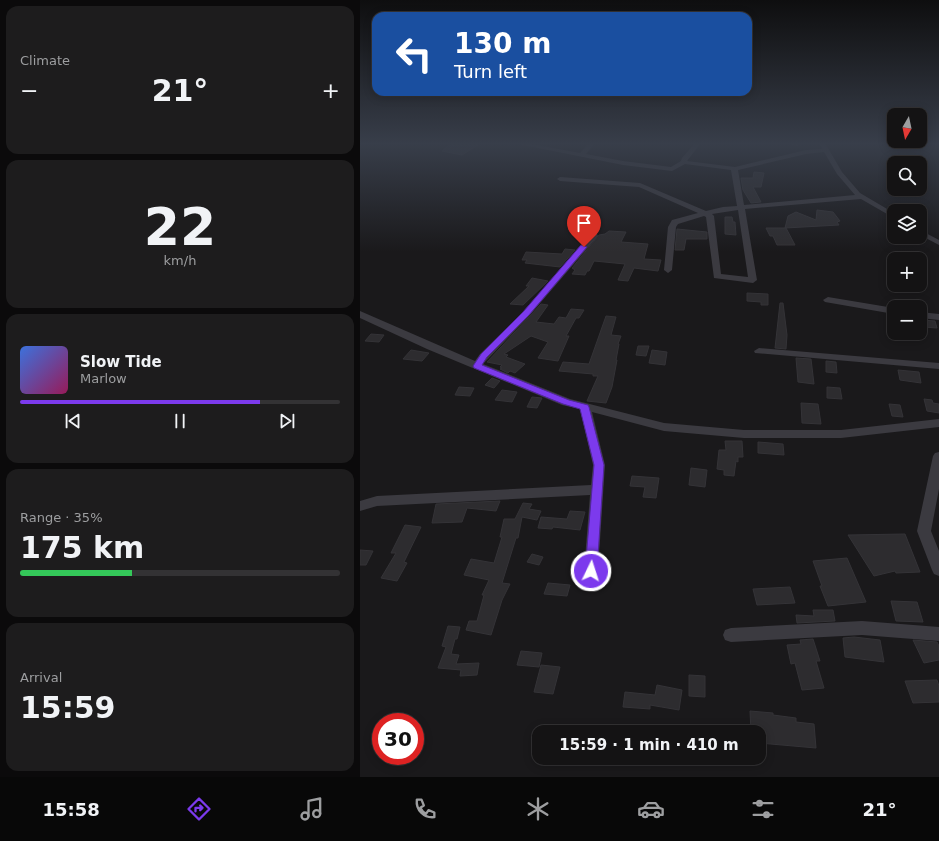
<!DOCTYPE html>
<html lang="en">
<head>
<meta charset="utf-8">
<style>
	:root { --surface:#141314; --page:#1d1c1d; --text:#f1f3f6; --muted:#9d9ea0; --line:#333234; --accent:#7c3aed }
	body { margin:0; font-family:"DejaVu Sans",sans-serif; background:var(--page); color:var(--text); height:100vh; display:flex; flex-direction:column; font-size:15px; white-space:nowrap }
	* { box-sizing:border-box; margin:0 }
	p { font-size:13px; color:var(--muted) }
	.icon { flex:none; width:22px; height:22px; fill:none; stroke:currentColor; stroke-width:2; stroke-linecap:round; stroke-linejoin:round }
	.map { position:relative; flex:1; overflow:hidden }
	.sheet { display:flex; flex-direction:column; gap:6px; padding:6px; background:#0b0a0b; width:360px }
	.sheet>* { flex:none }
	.banner { position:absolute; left:12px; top:12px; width:380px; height:84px; border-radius:12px; box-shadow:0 2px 10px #0003,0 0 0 1px var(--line); background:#1a4fa0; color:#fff; overflow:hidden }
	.needle { width:26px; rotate:189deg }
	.controls { position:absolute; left:527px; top:108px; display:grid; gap:8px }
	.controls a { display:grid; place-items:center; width:40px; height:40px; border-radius:8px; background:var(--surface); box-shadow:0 2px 10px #0003,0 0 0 1px var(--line); font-size:20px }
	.speed { position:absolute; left:12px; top:713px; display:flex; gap:8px; font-size:20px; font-weight:700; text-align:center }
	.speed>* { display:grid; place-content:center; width:52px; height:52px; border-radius:50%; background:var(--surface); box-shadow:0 2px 10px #0003,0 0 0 1px var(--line); line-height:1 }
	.speed .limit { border:6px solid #d22; background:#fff; color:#111 }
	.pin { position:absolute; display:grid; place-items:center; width:34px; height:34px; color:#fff; margin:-41px -17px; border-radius:50% 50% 50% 0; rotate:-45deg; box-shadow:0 0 4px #0007 }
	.pin .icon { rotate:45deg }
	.me { position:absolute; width:44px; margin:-22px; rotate:4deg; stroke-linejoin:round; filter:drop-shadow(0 0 3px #0008) }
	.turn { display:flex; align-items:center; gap:14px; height:84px; padding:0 16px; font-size:18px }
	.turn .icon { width:52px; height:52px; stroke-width:2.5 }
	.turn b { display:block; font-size:28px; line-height:34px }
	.big { font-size:30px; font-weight:800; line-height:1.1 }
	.sheet .card { flex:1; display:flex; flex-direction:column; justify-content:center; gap:6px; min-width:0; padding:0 14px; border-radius:12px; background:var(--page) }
	.sheet .dial { align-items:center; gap:0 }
	.dial b { font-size:52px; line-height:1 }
	.song { display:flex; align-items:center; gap:12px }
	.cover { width:48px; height:48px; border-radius:6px; background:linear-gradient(135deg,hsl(220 70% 55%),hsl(330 70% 35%)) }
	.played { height:4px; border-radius:2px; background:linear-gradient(90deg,var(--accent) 75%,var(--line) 75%) }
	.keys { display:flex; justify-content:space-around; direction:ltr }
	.heat { display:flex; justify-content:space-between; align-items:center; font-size:22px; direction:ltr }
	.charge { height:6px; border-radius:3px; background:linear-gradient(90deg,#34c759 35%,var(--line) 0) }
	.trip { position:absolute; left:172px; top:725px; width:234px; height:40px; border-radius:12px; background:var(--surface); box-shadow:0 2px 10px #0003,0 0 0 1px var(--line); font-weight:800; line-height:40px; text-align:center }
	.tab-bar { display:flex; height:64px; justify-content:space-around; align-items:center; background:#080808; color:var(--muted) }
	.tab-bar .icon { width:28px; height:28px }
	.tab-bar .on { color:var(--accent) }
	.tab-bar b { font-size:18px; color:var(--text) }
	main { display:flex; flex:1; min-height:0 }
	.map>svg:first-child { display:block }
</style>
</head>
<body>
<main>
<section class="sheet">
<div class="card"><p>Climate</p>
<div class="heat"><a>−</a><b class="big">21°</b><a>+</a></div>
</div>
<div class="card dial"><b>22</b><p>km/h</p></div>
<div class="card">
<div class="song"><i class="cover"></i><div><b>Slow Tide</b><p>Marlow</p></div></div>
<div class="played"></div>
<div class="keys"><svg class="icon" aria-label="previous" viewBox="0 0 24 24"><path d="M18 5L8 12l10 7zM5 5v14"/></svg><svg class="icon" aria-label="pause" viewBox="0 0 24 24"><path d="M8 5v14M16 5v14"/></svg><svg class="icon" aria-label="next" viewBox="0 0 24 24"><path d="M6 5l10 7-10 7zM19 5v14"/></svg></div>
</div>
<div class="card"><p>Range · 35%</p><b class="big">175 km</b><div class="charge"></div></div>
<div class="card"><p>Arrival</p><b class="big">15:59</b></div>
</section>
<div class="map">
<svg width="579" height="777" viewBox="0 0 579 777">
	<rect width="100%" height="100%" fill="#1a191b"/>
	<!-- building -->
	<g fill="#2d2c2f" stroke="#343337">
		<path d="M91,143H121L102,155L82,151Z"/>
		<path d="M394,172L404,173L401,187H393L401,202L391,203L383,190L381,178H393Z"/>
		<path d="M457,210L473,212L480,221L477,222L479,225L425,228L428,216L436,212L456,220Z"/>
		<path d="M365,217H372L373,222H375L376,235L365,234Z"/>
		<path d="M406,228H426L435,245H417L413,236H410Z"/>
		<path d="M317,229L347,232V239H326L324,250H315Z"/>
		<path d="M249,231L266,232L261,242L288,244L284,259L301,260L298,271L274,268L268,281L258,280L265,264L234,261L229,271H227L225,275L212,274L215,270L212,268L239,235L245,234Z"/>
		<path d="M205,249L215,250L200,267L165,263L167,260H162L166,252L202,254Z"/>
		<path d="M172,278L188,281L163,305L150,304L169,286H166Z"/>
		<path d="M387,293L408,294V305H401V302L387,301Z"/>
		<path d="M420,303H423L427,335L426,349L415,348Z"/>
		<path d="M181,304L188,305L176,322L194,324L199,317L206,318L211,309L224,310L219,318H216L206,336H209L198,361L178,358L188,342L171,336L144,354L148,355L146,357L165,364L155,373L150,371L148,373L140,369L142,368L140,367L142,365L127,362Z"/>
		<path d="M246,316L256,317L251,335L261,336L258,344H259L256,360H257L252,387L246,403L227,401L238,376H233V374L199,371L203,362L229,364Z"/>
		<path d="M562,320L575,321L577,328L563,327Z"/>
		<path d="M11,334L24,335L19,342L5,341Z"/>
		<path d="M278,346H289L286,356L276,355Z"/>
		<path d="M51,350L69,353L62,361L43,359Z"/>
		<path d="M292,350L307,352L305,365L289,363Z"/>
		<path d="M436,358L451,359L454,384L438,382Z"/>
		<path d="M466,361L476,362L477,373L466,372Z"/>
		<path d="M538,370L559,372L561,383L540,380Z"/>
		<path d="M132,378L140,381L134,388L125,385Z"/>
		<path d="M99,387L114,388L110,396L95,395Z"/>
		<path d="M467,387L480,388L482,399L467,398Z"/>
		<path d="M142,390L157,392L152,402L135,400Z"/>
		<path d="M172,397L182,398L177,408L167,407Z"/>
		<path d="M564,399L572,400L573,403L579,404V413L567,411Z"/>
		<path d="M441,403L458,404L461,424L442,423Z"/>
		<path d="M529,404L540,405L543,417L532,416Z"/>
		<path d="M365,441H382L383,457H378V462L376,461L374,476L364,475V470L357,469L359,450H366Z"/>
		<path d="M398,442L423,444L424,455L398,453Z"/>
		<path d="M331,468L347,470L345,487L329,485Z"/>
		<path d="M272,476L299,478L296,498L283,497L285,487L270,486Z"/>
		<path d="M140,501L136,511L107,508L102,522L72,523L76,504Z"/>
		<path d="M163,503L172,504L169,509L181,511L177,520L162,517L158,538H156L142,583L150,584L142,600L131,635L106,630L109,621H117L124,595H122L129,580L104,575L111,559L134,563L142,537H140L144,519H155Z"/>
		<path d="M210,511L225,512L220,530L193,527L192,529L178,528L181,517L207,519Z"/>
		<path d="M45,525L61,527L44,562L47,563L37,581L21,578L36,553H31Z"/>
		<path d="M545,534L560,572L536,573L535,571L514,576L488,535Z"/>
		<path d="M0,550L13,551L6,565H0Z"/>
		<path d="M172,554L183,557L179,565L167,562Z"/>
		<path d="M487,558L506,602L468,606L460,586H462L453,561Z"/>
		<path d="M188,583L210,585L207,596L184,594Z"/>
		<path d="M430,587L435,603L397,605L393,589Z"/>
		<path d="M531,601L557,602L563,622L536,621Z"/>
		<path d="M453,610H473L475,621L437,623L436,615L454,616Z"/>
		<path d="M88,626L100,627L97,639H95L91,654L99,655L96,664L119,663L117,675L100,676L101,670L78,668L86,647L82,646Z"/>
		<path d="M494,637L520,640L524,662L485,657L483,638Z"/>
		<path d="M453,639L460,661H456L464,688L442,690L435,663L431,664L427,645L441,644L440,640Z"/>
		<path d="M553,640L577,642L579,646V660L564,663Z"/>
		<path d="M161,651L182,653L179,667L157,665Z"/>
		<path d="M181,665L200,667L193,694L174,692Z"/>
		<path d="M329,675L345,676V697L329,696Z"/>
		<path d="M577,680L579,686V702L553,703L545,681Z"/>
		<path d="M297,685L322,690L319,710L290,705V709L263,707L265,692L295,695Z"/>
		<path d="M390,711L413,713V715L436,718V722L454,724L456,748L399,743V732H391Z"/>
	</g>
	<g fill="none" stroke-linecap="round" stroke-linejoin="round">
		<!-- minor -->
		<g fill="#3b3a40" fill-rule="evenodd">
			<path d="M153,143H166L220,153L229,143H235L226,154L263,161L311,167L321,161L322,158L335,143H341L327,161L375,167L446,150L462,149L460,144L465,143L482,172L500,193L534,213V218L501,199L385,209L397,280L393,283L354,278L346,217L344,216L318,224L316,227L312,270L308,273L304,270L308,227L312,220L338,213L279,187L200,181L197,179L200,177L280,183L346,211L363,207L377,206L371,170L325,164L312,171L263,165ZM464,152L477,174L495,195L384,205L378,170L446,154ZM378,210L388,277L361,274L354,216L352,214Z"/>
			<path d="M426,143H439L440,144L437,146Z"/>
			<path d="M560,230L579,240V245L560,235Z"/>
			<path d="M231,234H237L238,236L169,316L123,364L210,399L304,423L384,430H481L579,419V427L481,438H384L304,431L232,412L245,465L238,571L236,575L231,577L226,575L224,571L230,495L17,506L0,511V501L17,496L231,485L233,465L220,409L202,405L67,349L0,318V311L115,361L120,354L163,312Z"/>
			<path d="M468,297L534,308V314L465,302L463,300Z"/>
			<path d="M560,312L579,314V320L560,318Z"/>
			<path d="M399,348L579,363V369L395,353L394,351Z"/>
			<path d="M579,452V489L571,531L579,551V576L574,574L572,570L557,531L573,456L575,453Z"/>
			<path d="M502,621L579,627V641L502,635L371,642L365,640L363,635L365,630L371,628Z"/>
		</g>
	</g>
	<!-- sky -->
	<linearGradient id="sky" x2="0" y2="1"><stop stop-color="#0e0e0f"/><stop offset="0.57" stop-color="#383e4a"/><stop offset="1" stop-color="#383e4a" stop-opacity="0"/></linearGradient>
	<rect width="579" height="252" fill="url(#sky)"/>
	<!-- route -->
	<path fill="#7c3aed" stroke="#51269a" d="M221,245L227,247L169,315L127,357L122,365L209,400L228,405L229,407L244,465L237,571L235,575L231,576L226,575L225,571L234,465L220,409L203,404L114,368L113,366L121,354L163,312Z"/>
</svg>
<div class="controls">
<a><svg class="needle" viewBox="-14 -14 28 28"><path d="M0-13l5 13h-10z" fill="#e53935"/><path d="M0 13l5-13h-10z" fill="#9d9ea0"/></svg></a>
<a><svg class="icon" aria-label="search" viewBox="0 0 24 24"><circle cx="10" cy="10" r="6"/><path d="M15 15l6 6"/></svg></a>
<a><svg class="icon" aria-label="layers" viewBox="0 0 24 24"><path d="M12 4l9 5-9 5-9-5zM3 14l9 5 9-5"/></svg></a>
<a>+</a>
<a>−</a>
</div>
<div class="speed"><div class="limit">30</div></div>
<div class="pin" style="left:224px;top:247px;background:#d93025"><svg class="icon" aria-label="arrive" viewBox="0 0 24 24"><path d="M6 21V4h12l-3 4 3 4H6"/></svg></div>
<svg class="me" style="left:231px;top:571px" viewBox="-20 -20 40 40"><circle r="17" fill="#7c3aed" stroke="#fff" stroke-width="3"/><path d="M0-11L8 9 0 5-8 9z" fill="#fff"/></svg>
<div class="trip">15:59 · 1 min · 410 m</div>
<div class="banner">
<div class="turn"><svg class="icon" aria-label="left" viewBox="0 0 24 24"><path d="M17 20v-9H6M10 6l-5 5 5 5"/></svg><div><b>130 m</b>Turn left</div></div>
</div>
</div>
</main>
<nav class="tab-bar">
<b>15:58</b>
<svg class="icon on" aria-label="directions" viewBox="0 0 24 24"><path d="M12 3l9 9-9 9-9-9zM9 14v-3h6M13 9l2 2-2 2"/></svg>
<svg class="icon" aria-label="music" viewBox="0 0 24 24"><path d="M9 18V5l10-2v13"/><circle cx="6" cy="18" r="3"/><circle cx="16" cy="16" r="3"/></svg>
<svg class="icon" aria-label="phone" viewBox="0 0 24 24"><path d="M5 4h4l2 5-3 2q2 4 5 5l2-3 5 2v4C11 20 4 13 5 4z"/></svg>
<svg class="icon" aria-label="climate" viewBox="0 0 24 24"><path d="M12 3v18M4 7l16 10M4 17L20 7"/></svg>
<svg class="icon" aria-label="car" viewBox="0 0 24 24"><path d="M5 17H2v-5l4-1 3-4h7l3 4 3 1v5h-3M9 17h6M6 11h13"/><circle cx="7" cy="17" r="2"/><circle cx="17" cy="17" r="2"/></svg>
<svg class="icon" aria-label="filters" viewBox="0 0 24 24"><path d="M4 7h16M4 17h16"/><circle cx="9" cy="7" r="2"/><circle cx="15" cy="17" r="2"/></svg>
<b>21°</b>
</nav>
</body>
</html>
